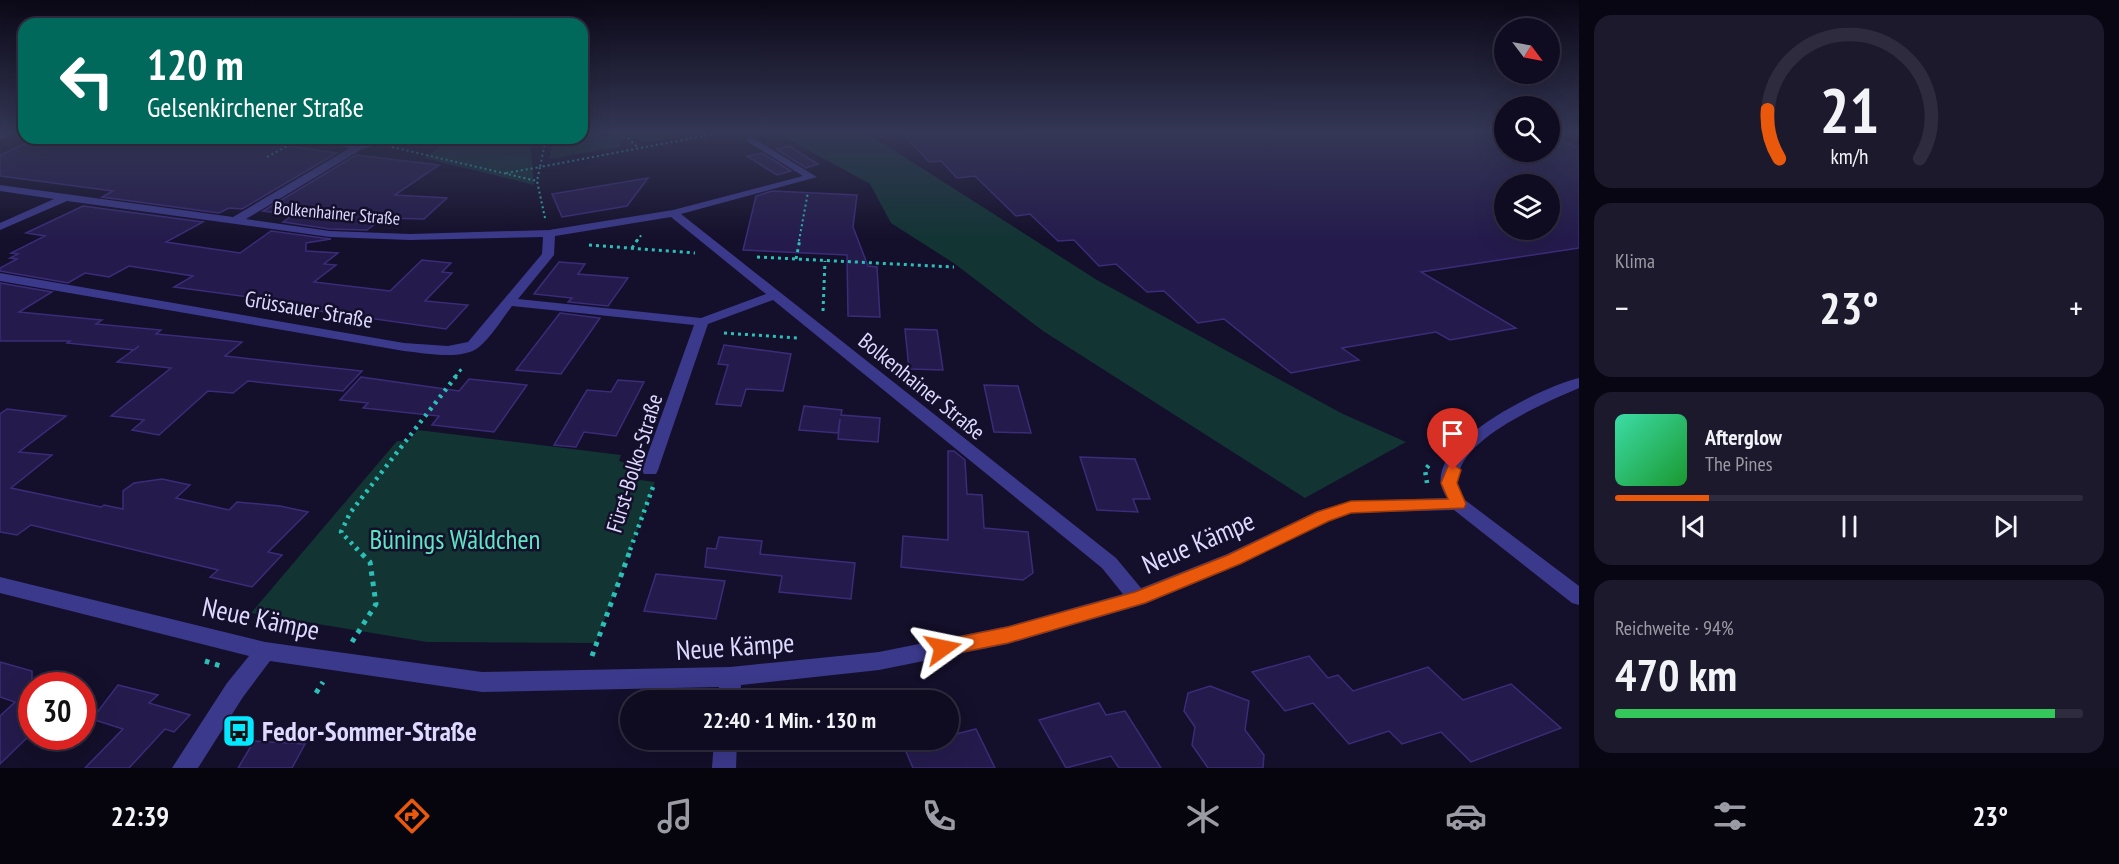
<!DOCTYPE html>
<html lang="de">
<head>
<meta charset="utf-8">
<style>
	:root { --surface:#0f0b20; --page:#1d192d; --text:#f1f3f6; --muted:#9b9ba5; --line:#2f2b3e; --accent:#ea580c }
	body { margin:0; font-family:"PT Sans Narrow",sans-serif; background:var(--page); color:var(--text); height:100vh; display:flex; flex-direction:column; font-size:22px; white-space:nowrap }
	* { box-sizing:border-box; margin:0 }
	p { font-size:20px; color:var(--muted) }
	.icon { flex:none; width:33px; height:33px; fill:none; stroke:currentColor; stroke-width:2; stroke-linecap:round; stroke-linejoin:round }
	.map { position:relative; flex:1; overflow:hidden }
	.details { display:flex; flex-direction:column; gap:15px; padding:15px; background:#080612; width:540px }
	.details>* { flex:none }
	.guide { position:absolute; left:18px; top:18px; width:570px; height:126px; border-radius:18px; box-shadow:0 6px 24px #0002,0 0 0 2px var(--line); background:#00695c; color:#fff; overflow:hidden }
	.needle { width:39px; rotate:122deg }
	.controls { position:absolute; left:1494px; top:18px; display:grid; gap:12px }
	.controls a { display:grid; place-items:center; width:66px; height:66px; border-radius:50%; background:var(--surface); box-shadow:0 6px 24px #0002,0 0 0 2px var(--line); font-size:30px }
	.speed { position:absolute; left:18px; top:672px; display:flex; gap:12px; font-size:30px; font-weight:700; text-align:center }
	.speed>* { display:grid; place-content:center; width:78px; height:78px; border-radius:50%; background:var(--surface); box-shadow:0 6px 24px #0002,0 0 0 2px var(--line); line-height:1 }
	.speed .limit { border:9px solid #d22; background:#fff; color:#111 }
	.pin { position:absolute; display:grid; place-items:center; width:51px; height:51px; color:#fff; margin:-62px -26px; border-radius:50% 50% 50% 0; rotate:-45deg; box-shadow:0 0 6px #0007 }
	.pin .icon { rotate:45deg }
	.me { position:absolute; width:66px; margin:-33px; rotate:78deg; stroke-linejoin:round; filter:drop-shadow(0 0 4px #0008) }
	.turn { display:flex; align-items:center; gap:21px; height:126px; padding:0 30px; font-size:27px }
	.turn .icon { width:78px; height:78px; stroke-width:2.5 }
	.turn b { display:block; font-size:42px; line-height:51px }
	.big { font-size:45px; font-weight:700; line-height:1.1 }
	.details .tile { flex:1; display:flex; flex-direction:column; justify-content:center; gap:9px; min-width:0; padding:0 21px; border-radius:18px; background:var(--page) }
	.details .dial { align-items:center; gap:0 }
	.dial svg { height:156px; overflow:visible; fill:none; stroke:var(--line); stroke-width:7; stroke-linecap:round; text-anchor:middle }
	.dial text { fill:var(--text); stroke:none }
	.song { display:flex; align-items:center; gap:18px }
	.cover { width:72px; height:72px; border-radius:9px; background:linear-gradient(135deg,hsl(160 70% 55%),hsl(130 70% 35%)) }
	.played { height:6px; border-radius:3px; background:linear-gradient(90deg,var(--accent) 20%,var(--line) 20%) }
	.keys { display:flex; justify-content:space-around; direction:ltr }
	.heat { display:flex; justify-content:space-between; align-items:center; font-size:33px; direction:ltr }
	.charge { height:9px; border-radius:4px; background:linear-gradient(90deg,#34c759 94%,var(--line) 0) }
	.trip { position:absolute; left:620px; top:690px; width:339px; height:60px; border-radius:30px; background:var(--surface); box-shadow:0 6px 24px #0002,0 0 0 2px var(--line); font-weight:700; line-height:60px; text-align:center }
	.tabs { display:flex; height:96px; justify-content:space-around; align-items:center; background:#06040d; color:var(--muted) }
	.tabs .icon { width:42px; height:42px }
	.tabs .current { color:var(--accent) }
	.tabs b { font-size:27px; color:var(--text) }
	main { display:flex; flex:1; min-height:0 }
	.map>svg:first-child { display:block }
</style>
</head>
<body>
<main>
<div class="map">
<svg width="1579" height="768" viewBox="0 0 1579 768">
	<rect width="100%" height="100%" fill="#140f2a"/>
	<!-- green -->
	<g fill="#123433">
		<path d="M582,133H692C678,135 662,142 648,141C635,141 635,136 619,141L620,147L549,159L554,138H582Z"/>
		<path d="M777,133H867L1097,280L1341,413L1406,442L1305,498L1043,331L955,264L891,223L870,184Z"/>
		<path d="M453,138H530L534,185L424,158Z"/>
		<path d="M418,430L621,455L619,461L632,465L640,480L655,482L596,643L427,642L251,613L397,441L407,442Z"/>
	</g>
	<!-- building -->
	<g fill="#241b4c" stroke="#3b2c79" stroke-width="1.5" fill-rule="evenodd">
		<path d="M903,133H1504V152H1550V136L1579,148V248L1421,272L1516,328L1450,340L1436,332L1342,348L1359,360L1291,373L1224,319L1198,323L1164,291L1147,292L1116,264L1099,266L1074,240L1058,241L1030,214L1016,216L975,176L957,178L941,161L929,162ZM1504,184H1550V230H1504Z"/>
		<path d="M38,138H228L337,153L242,209L229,208L219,213L102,197L113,191L0,176V155Z"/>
		<path d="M789,146L818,164L806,168L776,149Z"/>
		<path d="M762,153L791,171L777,175L747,156Z"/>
		<path d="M356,155L439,165L395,195L447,198L424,219L383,218L367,230L330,229L283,222L293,215L263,211Z"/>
		<path d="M648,178L627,206L562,217L552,194Z"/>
		<path d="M772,191L857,195L853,227L868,266L877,267L880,317L848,316L847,255L743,250L756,196Z"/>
		<path d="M83,206L203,222L166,242L240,253L271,231L331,239L306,243V251L338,253L324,264L336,265L314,282L390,291L422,260L451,263L442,272L452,273L425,301L468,305L446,329L304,309L308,305L174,287L193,276L129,266L109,277L85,273L68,283L0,271V268L17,259L10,258L18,254L11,253L45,236L26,233Z"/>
		<path d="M559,262L585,264L578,274L628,278L608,306L568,302L572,298L534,294Z"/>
		<path d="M0,283L52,292L19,312L102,320L96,324L161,330L156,334L242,342L225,356L362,371L343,391L248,381L233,393L208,391L159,435L132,430L144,420L111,416L171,368L117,362L139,346L134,350L67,343L70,341H0Z"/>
		<path d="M560,313L600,318L561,374L516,370Z"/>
		<path d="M905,329L937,330L943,370L909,369Z"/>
		<path d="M724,345L791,354L783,391L746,389L741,406L716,404L728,365L718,364Z"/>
		<path d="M361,377L459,391L469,379L527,385L494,432L432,425L439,416L363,408L368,403L340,400Z"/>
		<path d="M618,380L644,382L616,436L584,432L576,447L554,445L587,390L611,392Z"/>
		<path d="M984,385L1018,386L1031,433L994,432Z"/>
		<path d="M804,406L842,410L841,415L880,418L878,442L838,439L840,419L838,433L799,430Z"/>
		<path d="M7,409L66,416L19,452L52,455L11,488L101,507L104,505L123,509V491L134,483L162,479L190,485L176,498L229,510L237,502L280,506L308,512L268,552L282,555L252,587L210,577L218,570L31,525L17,535L0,532V414Z"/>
		<path d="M948,451H954L965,460L967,494L982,495L984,528L1028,532L1033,573L1023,580L901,567L903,536L948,540Z"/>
		<path d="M1080,457L1135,459L1150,499H1133L1138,512L1097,510Z"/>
		<path d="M719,537L762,541L760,554L855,563L851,599L779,592L782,576L705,567L707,548L716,549Z"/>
		<path d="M656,574L725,581L716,619L644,611Z"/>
		<path d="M1309,656L1328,678L1338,675L1353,691L1428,667L1463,700L1511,684L1561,728L1471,762L1441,732L1402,744L1389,731L1349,744L1313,703L1285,711L1252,672Z"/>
		<path d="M0,662L32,671V733L0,764V716L15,702L0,697Z"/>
		<path d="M118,685L158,695L149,703L190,715L174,732L165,729L129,768H85L123,729L92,719Z"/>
		<path d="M1210,686L1249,701L1245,730L1264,755L1263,768H1208L1192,745L1195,727L1184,711L1188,693Z"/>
		<path d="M1099,703L1106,715L1125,711L1161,768H1119L1111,756L1066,768L1039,720Z"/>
		<path d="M976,729L995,768H913L904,747L934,740H948V736Z"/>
		<path d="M254,741L305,744L292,768H238Z"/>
	</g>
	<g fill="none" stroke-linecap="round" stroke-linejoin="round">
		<!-- path-far3 -->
		<g stroke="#2bc0b7" stroke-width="2" stroke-dasharray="2 3" stroke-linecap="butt">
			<path d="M628,138L638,148"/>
			<path d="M392,147L537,181"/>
			<path d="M267,157L289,145"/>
			<path d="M506,173L540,167L546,138"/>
			<path d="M545,218L537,181L540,167L720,133"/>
			<path d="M637,241L642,234"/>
			<path d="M799,241L808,192"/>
		</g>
		<!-- path-far2 -->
		<g stroke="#2bc0b7" stroke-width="3" stroke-dasharray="3 4" stroke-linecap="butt">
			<path d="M589,245L695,253"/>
			<path d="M632,248L638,239"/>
			<path d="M757,257L954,267"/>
			<path d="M796,259L800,239"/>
			<path d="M823,311L825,261"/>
			<path d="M724,333L798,338"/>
			<path d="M455,377L463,367"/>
		</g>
		<!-- path-far1 -->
		<g stroke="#2bc0b7" stroke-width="4.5" stroke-dasharray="3 5" stroke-linecap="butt">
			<path d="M1427,483L1425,470L1429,465"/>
			<path d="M358,550L341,532L350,513L457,375"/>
			<path d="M630,550L653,487"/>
		</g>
		<!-- path -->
		<g stroke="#2bc0b7" stroke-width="5" stroke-dasharray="4.5 6" stroke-linecap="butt">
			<path d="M352,642L376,604L370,562L356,548"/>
			<path d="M592,656L631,548"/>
			<path d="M205,661L224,667"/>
			<path d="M316,693L323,682"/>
		</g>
		<!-- minor -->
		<g fill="#3b398b" fill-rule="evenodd">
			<path d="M0,133H14L0,139Z"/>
			<path d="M299,138C319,138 338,143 357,144C367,144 374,138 385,138L377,145L362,149L246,219L330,231L410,234L549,230L673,210L803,176L745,140L753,138L817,177L681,214L1116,558L1141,588L1227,554L1317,511L1351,501L1447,498C1445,494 1442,490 1441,485C1432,440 1544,386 1579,378V388C1547,402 1454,440 1458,483C1458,489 1463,495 1465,500L1579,586V605L1572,603L1454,510L1352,513L1329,521L1241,564L1145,604L1008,644L879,670L741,685L740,700H718L719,687L482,692L270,661L243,697L198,768H172L227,683L249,656L0,593V577L265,642L482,672L730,667L879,652L1008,626L1123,594L1102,568L773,300L708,324L658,470L656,474H644L642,470L694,325L512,306C502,319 492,336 479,347C462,361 424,353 404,351L0,281V273L404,343L448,346L468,342L542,254L543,237L410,240L330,237L67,201L0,230V223L54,199L0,191V185L233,217L350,148ZM671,217L766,294L701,318L518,299L554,255L555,236Z"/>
			<path d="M714,740H737L736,768H712Z"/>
		</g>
	</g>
	<!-- sky -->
	<linearGradient id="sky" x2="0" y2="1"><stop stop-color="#0b0817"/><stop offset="0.55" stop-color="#343755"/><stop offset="1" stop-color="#343755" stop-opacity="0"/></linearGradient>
	<rect width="1579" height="240" fill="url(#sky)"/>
	<!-- route -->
	<path fill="#ea580c" stroke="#983908" stroke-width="1.5" d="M1453,464L1461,470L1457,483L1466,504L1464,508L1351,513L1329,521L1240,564L1145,603L1008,643L943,656L936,654L933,648L936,642L943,640L1008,627L1135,592L1228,555L1317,512L1351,501L1448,499L1441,483L1448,466Z"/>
	<!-- icons -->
	<defs>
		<symbol id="bus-square" viewBox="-11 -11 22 22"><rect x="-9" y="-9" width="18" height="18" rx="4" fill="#05e7ff" stroke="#140f2a"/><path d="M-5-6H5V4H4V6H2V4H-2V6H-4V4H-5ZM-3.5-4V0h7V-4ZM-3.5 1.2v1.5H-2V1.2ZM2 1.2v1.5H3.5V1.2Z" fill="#111"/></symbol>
	</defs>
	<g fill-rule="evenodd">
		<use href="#bus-square" x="220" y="712" width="38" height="38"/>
	</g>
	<g text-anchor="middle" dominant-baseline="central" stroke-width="5" stroke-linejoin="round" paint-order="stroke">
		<!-- far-street labels -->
		<g font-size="18" fill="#ddd9ff" stroke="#140f2a">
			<text transform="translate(337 213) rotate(5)">Bolkenhainer Straße</text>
		</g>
		<!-- street labels -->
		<g font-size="22" fill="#ddd9ff" stroke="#140f2a">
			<text transform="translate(309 309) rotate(10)">Grüssauer Straße</text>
			<text transform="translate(922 386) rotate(39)">Bolkenhainer Straße</text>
			<text transform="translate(634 463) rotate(-73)">Fürst-Bolko-Straße</text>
		</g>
		<!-- near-park labels -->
		<g font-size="27" fill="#5ee5c3" stroke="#140f2a">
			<text x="455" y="539">Bünings Wäldchen</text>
		</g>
		<!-- near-street labels -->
		<g font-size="27" fill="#ddd9ff" stroke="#140f2a">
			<text transform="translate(1198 542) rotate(-23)">Neue Kämpe</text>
			<text transform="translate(261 618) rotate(12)">Neue Kämpe</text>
			<text transform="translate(735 646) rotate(-4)">Neue Kämpe</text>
		</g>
		<!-- near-poi labels -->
		<g font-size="27" font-weight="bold" fill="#ddd9ff" stroke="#140f2a" text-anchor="start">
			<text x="262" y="731">Fedor-Sommer-Straße</text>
		</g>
	</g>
</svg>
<div class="controls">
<a><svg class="needle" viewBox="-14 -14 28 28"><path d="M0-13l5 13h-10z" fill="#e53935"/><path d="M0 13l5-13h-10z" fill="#9b9ba5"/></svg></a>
<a><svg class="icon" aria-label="search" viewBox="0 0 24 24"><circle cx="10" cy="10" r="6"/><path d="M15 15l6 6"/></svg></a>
<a><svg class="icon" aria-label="layers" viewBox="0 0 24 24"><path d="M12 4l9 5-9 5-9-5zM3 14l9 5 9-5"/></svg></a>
</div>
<div class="speed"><div class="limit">30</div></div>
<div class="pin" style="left:1453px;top:470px;background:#d93025"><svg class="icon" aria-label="arrive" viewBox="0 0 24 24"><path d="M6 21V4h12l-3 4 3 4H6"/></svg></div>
<svg class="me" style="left:943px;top:648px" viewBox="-20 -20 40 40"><path d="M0-17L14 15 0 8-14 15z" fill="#ea580c" stroke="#fff" stroke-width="4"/></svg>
<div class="trip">22:40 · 1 Min. · 130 m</div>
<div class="guide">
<div class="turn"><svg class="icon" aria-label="left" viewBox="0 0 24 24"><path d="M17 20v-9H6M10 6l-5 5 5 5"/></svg><div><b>120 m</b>Gelsenkirchener Straße</div></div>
</div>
</div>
<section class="details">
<div class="tile dial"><svg viewBox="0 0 100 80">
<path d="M14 69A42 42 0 1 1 86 69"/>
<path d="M14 69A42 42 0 0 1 8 44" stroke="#ea580c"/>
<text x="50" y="56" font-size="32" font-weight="700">21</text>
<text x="50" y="72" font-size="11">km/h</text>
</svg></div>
<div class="tile"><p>Klima</p>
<div class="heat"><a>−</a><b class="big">23°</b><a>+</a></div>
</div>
<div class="tile">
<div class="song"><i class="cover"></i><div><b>Afterglow</b><p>The Pines</p></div></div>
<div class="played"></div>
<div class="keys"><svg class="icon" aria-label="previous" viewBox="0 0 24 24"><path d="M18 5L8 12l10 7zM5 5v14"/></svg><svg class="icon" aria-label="pause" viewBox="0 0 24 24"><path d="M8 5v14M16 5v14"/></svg><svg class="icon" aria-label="next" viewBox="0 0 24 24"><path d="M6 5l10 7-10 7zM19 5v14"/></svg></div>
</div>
<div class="tile"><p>Reichweite · 94%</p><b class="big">470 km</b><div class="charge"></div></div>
</section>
</main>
<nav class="tabs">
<b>22:39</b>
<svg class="icon current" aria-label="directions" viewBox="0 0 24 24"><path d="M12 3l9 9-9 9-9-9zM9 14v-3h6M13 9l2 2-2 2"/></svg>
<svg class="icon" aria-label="music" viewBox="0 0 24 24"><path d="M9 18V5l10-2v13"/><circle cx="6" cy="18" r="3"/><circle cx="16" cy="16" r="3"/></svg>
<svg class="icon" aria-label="phone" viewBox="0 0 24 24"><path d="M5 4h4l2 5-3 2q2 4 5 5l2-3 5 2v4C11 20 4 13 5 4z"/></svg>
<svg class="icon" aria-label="climate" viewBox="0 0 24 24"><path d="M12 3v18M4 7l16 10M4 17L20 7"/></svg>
<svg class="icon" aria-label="car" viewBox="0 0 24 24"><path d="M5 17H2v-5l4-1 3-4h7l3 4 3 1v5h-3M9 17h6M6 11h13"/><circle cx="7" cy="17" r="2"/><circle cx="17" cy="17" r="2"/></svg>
<svg class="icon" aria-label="filters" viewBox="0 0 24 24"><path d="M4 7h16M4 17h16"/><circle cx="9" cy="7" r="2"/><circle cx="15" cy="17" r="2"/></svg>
<b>23°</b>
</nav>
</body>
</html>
